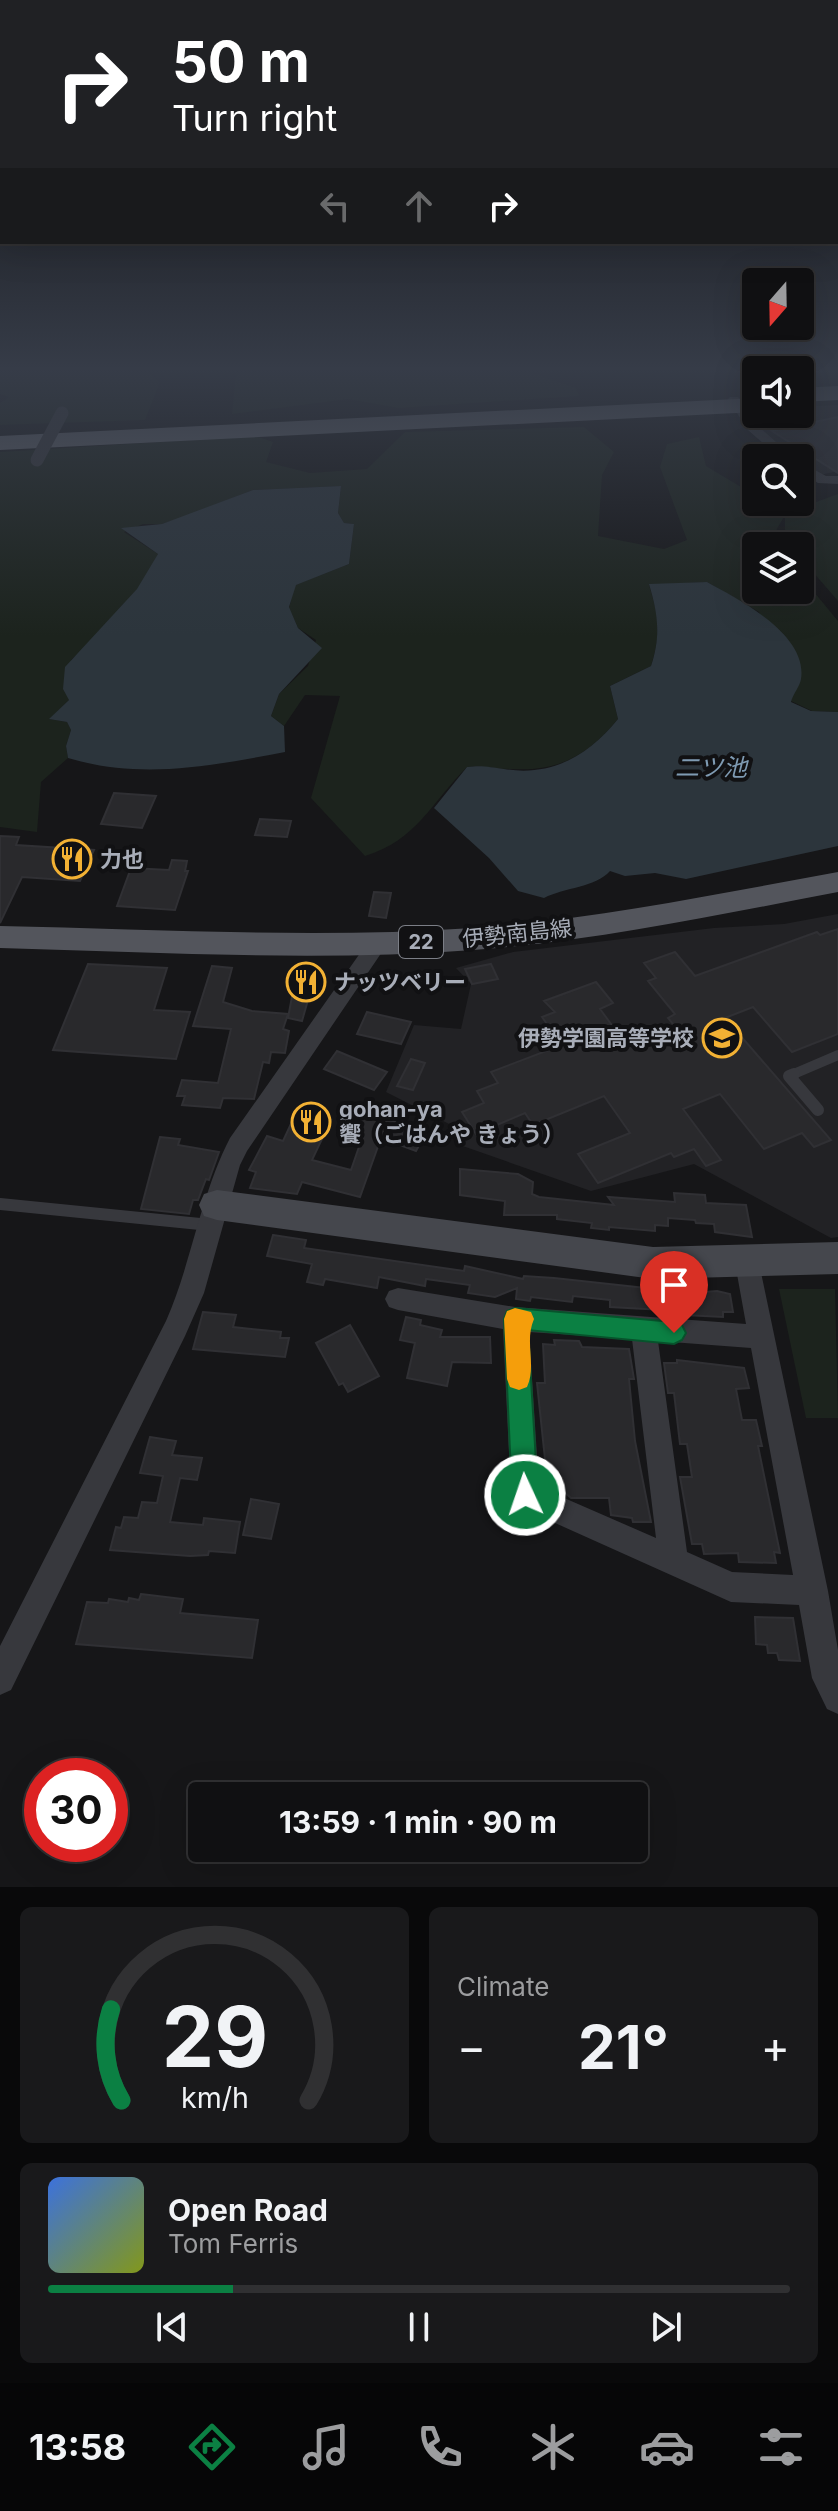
<!DOCTYPE html>
<html lang="en">
<head>
<meta charset="utf-8">
<style>
	:root { --surface:#101012; --page:#19191b; --text:#f1f3f6; --muted:#9c9d9f; --line:#303032; --accent:#0b8043 }
	body { margin:0; font-family:Inter,"Noto Sans JP",sans-serif; background:var(--page); color:var(--text); height:100vh; display:flex; flex-direction:column; font-size:30px; white-space:nowrap }
	* { box-sizing:border-box; margin:0 }
	p { font-size:26px; color:var(--muted) }
	.icon { flex:none; width:44px; height:44px; fill:none; stroke:currentColor; stroke-width:2; stroke-linecap:round; stroke-linejoin:round }
	.map { position:relative; height:1887px; overflow:hidden }
	.details { display:flex; flex-direction:column; gap:20px; padding:20px; background:#09090a; flex:1 }
	.details>* { flex:none }
	.banner { position:absolute; left:0px; top:0px; width:838px; height:244px; box-shadow:0 8px 32px #0002,0 0 0 2px var(--line); background:#202124; color:#fff; overflow:hidden }
	.needle { width:52px; rotate:200deg }
	.tools { position:absolute; left:742px; top:268px; display:grid; gap:16px }
	.tools a { display:grid; place-items:center; width:72px; height:72px; border-radius:8px; background:var(--surface); box-shadow:0 8px 32px #0002,0 0 0 2px var(--line); font-size:40px }
	.speed { position:absolute; left:24px; top:1758px; display:flex; gap:16px; font-size:40px; font-weight:700; text-align:center }
	.speed>* { display:grid; place-content:center; width:104px; height:104px; border-radius:50%; background:var(--surface); box-shadow:0 8px 32px #0002,0 0 0 2px var(--line); line-height:1 }
	.speed .limit { border:12px solid #d22; background:#fff; color:#111 }
	.pin { position:absolute; display:grid; place-items:center; width:68px; height:68px; color:#fff; margin:-82px -34px; border-radius:50% 50% 50% 0; rotate:-45deg; box-shadow:0 0 8px #0007 }
	.pin .icon { rotate:45deg }
	.me { position:absolute; width:88px; margin:-44px; rotate:357deg; stroke-linejoin:round; filter:drop-shadow(0 0 6px #0008) }
	.turn { display:flex; align-items:center; gap:28px; height:168px; padding:0 40px; font-size:36px }
	.turn .icon { width:104px; height:104px; stroke-width:2.5 }
	.turn b { display:block; font-size:56px; line-height:68px }
	.lanes { display:flex; align-items:center; height:76px; padding:0 40px; background:#0003; justify-content:center; gap:40px; direction:ltr }
	.lanes .off { opacity:.35 }
	.big { font-size:60px; font-weight:700; line-height:1.1 }
	.details .tile { flex:1; display:flex; flex-direction:column; justify-content:center; gap:12px; min-width:0; padding:0 28px; border-radius:12px; background:var(--page) }
	.details .dial { align-items:center; gap:0 }
	.dial svg { height:208px; overflow:visible; fill:none; stroke:var(--line); stroke-width:7; stroke-linecap:round; text-anchor:middle }
	.dial text { fill:var(--text); stroke:none }
	.song { display:flex; align-items:center; gap:24px }
	.cover { width:96px; height:96px; border-radius:12px; background:linear-gradient(135deg,hsl(220 70% 55%),hsl(70 70% 35%)) }
	.played { height:8px; border-radius:4px; background:linear-gradient(90deg,var(--accent) 25%,var(--line) 25%) }
	.keys { display:flex; justify-content:space-around; direction:ltr }
	.heat { display:flex; justify-content:space-between; align-items:center; font-size:44px; direction:ltr }
	.details .tiles { flex:1; display:grid; gap:20px; grid-template-columns:1fr 1fr }
	.tile:last-child { grid-column:span 2 }
	.trip { position:absolute; left:188px; top:1782px; width:460px; height:80px; border-radius:8px; background:var(--surface); box-shadow:0 8px 32px #0002,0 0 0 2px var(--line); font-weight:700; line-height:80px; text-align:center }
	.tab-bar { display:flex; height:128px; justify-content:space-around; align-items:center; background:#060607; color:var(--muted) }
	.tab-bar .icon { width:56px; height:56px }
	.tab-bar .selected { color:var(--accent) }
	.tab-bar b { font-size:36px; color:var(--text) }
	.map>svg:first-child { display:block }
</style>
</head>
<body>
<div class="map">
<svg width="838" height="1887" viewBox="0 0 838 1887">
	<rect width="100%" height="100%" fill="#161618"/>
	<!-- built -->
	<g fill="#222225">
		<path d="M838,405V471L820,475L800,462V458L774,445L751,415L800,414V407Z"/>
		<path d="M838,914V1237L831,1238L694,1164L591,1191L457,1144L459,1129L386,1092L414,1025L461,1029L471,984L456,968L513,952L714,928L784,924Z"/>
	</g>
	<!-- green -->
	<g fill="#1c231d">
		<path d="M0,372H148L160,382L145,420L0,425V403L9,397L0,394Z"/>
		<path d="M236,372H529L576,388L579,396L399,408L348,399L232,414Z"/>
		<path d="M584,427L614,452L602,475L598,536L664,549L687,540L660,467L667,444L699,437L706,466L756,496V502H767L786,513L838,494V601L800,557V546H791L785,539V515L771,539L776,546H756V590H800V575L838,621V712L812,711L791,701L795,689L759,612L707,582L649,585C659,617 661,634 651,666L610,686L618,719C588,756 558,772 510,769C495,769 483,765 467,767C431,803 417,840 365,856L311,798L340,696L305,695L284,726L271,716L279,694L308,666L316,640L298,628L289,608L295,585L349,564L354,524L344,523L338,513L341,486L253,490L184,517L162,524H143L124,532L158,554C141,594 104,631 71,660L69,700L50,719L67,722L71,730L66,746L68,758L41,782L37,832L0,827V452L256,436L273,442L266,462L310,473L367,469L405,432Z"/>
		<path d="M779,1289H835L838,1418H806Z"/>
	</g>
	<!-- water -->
	<g fill="#2c353c">
		<path d="M341,486L338,513L344,523L354,524L349,564L296,585L289,607L298,628L322,648L279,694L271,716L284,726L285,752C211,766 141,780 68,758L66,746L71,730L67,722L49,719L69,700L63,689L65,667L137,589L158,554L121,528L162,524L253,490Z"/>
		<path d="M707,582C738,599 808,634 801,679C800,686 793,694 791,702L811,711L838,712V846L686,879L655,873L625,876L610,871C595,888 565,887 544,898L518,891L489,858L434,808L467,767C482,765 490,767 504,769C552,777 589,755 618,719L610,686L651,666C661,636 658,614 649,584Z"/>
	</g>
	<!-- building -->
	<g fill="#29292c" stroke="#303034" stroke-width="2">
		<path d="M838,417V473L772,431Z"/>
		<path d="M114,793L156,796L142,828L101,824Z"/>
		<path d="M260,819L291,821L287,837L255,835Z"/>
		<path d="M0,836L19,837L16,845L94,850L80,881L22,877L0,923Z"/>
		<path d="M172,860L187,861L185,871H188L175,910L117,906L131,868L169,870Z"/>
		<path d="M374,892L391,893L386,918L369,916Z"/>
		<path d="M838,929V1034L792,1052L753,1007L725,1018L831,1140L814,1147L802,1133L764,1149L720,1094L683,1109L721,1160L706,1166L694,1149L674,1157L671,1153L598,1183L578,1154L630,1133L604,1096L533,1125L525,1113L476,1134L462,1112L484,1103L477,1091L498,1083L491,1072L562,1045L542,1017L555,1012L544,1001L596,982L613,1003L600,1009L625,1043L674,1025L668,1018L675,1014L648,981L656,978L644,963L675,952L695,976L817,932L820,935Z"/>
		<path d="M88,964L167,968L154,1010L190,1012L176,1059L53,1050Z"/>
		<path d="M491,964L498,979L472,984L465,969Z"/>
		<path d="M212,966L232,968L223,1002L252,1011L288,1014L283,1029L289,1031L285,1053L271,1052L269,1063L263,1062L254,1099L223,1098L220,1108L182,1105L185,1096H177L182,1080L218,1083L231,1029L193,1026Z"/>
		<path d="M297,970L320,971L316,994L310,993L302,1021L288,1018Z"/>
		<path d="M367,1012L411,1022L401,1044L357,1034Z"/>
		<path d="M337,1051L349,1056L387,1072L374,1090L324,1069Z"/>
		<path d="M411,1059L425,1063L413,1090L397,1086Z"/>
		<path d="M363,1110L426,1133L416,1151L381,1138L360,1197L302,1182L297,1194L250,1188L256,1172L249,1170L267,1136L283,1141L297,1111L331,1120L312,1160L351,1170L361,1141L346,1137Z"/>
		<path d="M160,1137L180,1139L178,1145L219,1152L209,1180L206,1179L198,1200H193L189,1214L141,1209Z"/>
		<path d="M460,1169L518,1174L533,1182L532,1194L539,1197L614,1205L608,1197L675,1202L674,1193L705,1195L706,1203L746,1205L752,1237L715,1232L714,1224L696,1223L695,1220L668,1218V1226L655,1225V1231L609,1227V1230L591,1228L592,1223L557,1219V1215H504L505,1201L460,1195Z"/>
		<path d="M273,1235L306,1240L304,1248L464,1271L465,1266L523,1279L524,1276L554,1278L692,1293L717,1291L730,1294L733,1312H723V1317L664,1314V1310L610,1307V1300L573,1296L572,1302L531,1297L530,1301L516,1299L517,1288L495,1297L468,1293L470,1285L426,1279L425,1286L379,1277L377,1288L325,1279L323,1285L307,1282L312,1264L267,1256Z"/>
		<path d="M203,1312L236,1315L233,1327L281,1332L280,1338H289L285,1357L193,1349Z"/>
		<path d="M406,1317L421,1320L420,1325L442,1330L440,1337H490L491,1363L452,1362L447,1386L407,1378L415,1343L400,1340Z"/>
		<path d="M350,1325L379,1376L348,1392L343,1383L339,1385L316,1343Z"/>
		<path d="M554,1340L579,1341L582,1347L629,1349L634,1379H629L635,1441L651,1522H633L632,1518L611,1515L609,1498H571L564,1492L548,1488L537,1383H545L543,1344L555,1345Z"/>
		<path d="M677,1360L744,1368L749,1388L736,1389L742,1420H756L762,1446H758L780,1553L774,1552L776,1563L739,1562L738,1553L704,1554L702,1544H692L680,1477H692L687,1444H680L674,1393H668L664,1363H677Z"/>
		<path d="M150,1437L176,1441L172,1455L202,1458L197,1480L180,1478L170,1522L203,1525L204,1518L240,1522L235,1553L209,1551L208,1555L190,1556L110,1550L116,1527L121,1528L124,1517L138,1518L142,1502L157,1503L163,1476L140,1473Z"/>
		<path d="M251,1499L279,1504L271,1539L243,1535Z"/>
		<path d="M141,1594L183,1599L180,1613L258,1620L252,1658L76,1644L87,1602L108,1603L109,1599L128,1602L129,1598L139,1600Z"/>
		<path d="M755,1617L793,1618L800,1661L779,1660L777,1653H768L767,1645L756,1644Z"/>
	</g>
	<g fill="none" stroke-linecap="round" stroke-linejoin="round">
		<!-- lane-far1 -->
		<path stroke="#37383d" stroke-width="10" d="M789,1076L838,1055"/>
		<!-- lane -->
		<g stroke="#37383d" stroke-width="12">
			<path d="M794,1074L789,1076L818,1110"/>
			<path d="M0,1204L210,1225"/>
		</g>
		<!-- street -->
		<g fill="#37383d" fill-rule="evenodd">
			<path d="M730,397H738L757,425L794,458H780L748,430L728,399Z"/>
			<path d="M800,462L826,476H838V484L818,483L800,471Z"/>
			<path d="M377,937L387,944L384,949L247,1151L240,1165L204,1293L185,1336L11,1690L0,1695V1646L166,1321C192,1262 200,1196 230,1138L370,939Z"/>
			<path d="M747,1252L756,1255L759,1263L828,1591L838,1650V1714L827,1709L812,1678L799,1605L731,1602L515,1505L511,1495L503,1329L398,1310L389,1307L385,1299L389,1291L398,1288L515,1307L746,1324L735,1263L738,1255ZM529,1332L632,1339L656,1538L539,1487ZM658,1341L751,1348L793,1575L732,1572L687,1552Z"/>
		</g>
		<!-- secondary -->
		<path fill="#45474d" fill-rule="evenodd" d="M217,1190L653,1247L838,1242V1274L653,1279L217,1220L204,1216L199,1205L204,1194Z"/>
		<!-- primary -->
		<path fill="#53555c" fill-rule="evenodd" d="M838,872V892C717,915 596,941 473,950C316,962 157,952 0,948V926C157,929 315,939 473,928C596,919 717,894 838,872Z"/>
		<!-- highway -->
		<g fill="#63666e" fill-rule="evenodd">
			<path d="M838,386V400L800,402V388Z"/>
			<path d="M756,398V412L0,450V436Z"/>
		</g>
		<!-- street-bridge -->
		<path stroke="#37383d" stroke-width="13" d="M37,460L62,413"/>
	</g>
	<!-- sky -->
	<linearGradient id="sky" x2="0" y2="1"><stop stop-color="#0c0c0d"/><stop offset="0.58" stop-color="#363c48"/><stop offset="1" stop-color="#363c48" stop-opacity="0"/></linearGradient>
	<rect width="838" height="636" fill="url(#sky)"/>
	<!-- route -->
	<path fill="#0b8043" stroke="#07532c" stroke-width="2" d="M515,1308L674,1322L682,1325L686,1333L682,1340L674,1344L528,1330L538,1495L534,1504L525,1508L516,1504L512,1495L504,1319L507,1311Z"/>
	<!-- slow -->
	<path fill="#f59e0b" d="M515,1308L531,1312L534,1319C524,1342 537,1365 527,1387L519,1390L510,1387L507,1379L504,1319L507,1311Z"/>
	<!-- icons -->
	<defs>
		<symbol id="restaurant-ring" viewBox="-11 -11 22 22"><circle r="9.5" fill="#111113" stroke="#f2b134" stroke-width="1.5"/><path d="M-5-6h1v4h1v-4h1v4h1v-4h1v5L-1.5 .5V6h-2V.5L-5-1ZM5-6V6H3V1.5H1.5Q1.5-4 5-6Z" fill="#f2b134"/></symbol>
		<symbol id="school-ring" viewBox="-11 -11 22 22"><circle r="9.5" fill="#111113" stroke="#f2b134" stroke-width="1.5"/><path d="M0-5L7-2L0 1L-7-2ZM-4 1L0 2.5L4 1V4Q0 6-4 4Z" fill="#f2b134"/></symbol>
	</defs>
	<g fill-rule="evenodd">
		<use href="#restaurant-ring" x="50" y="837" width="44" height="44"/>
		<use href="#restaurant-ring" x="284" y="960" width="44" height="44"/>
		<use href="#school-ring" x="700" y="1016" width="44" height="44"/>
		<use href="#restaurant-ring" x="289" y="1100" width="44" height="44"/>
	</g>
	<g text-anchor="middle" dominant-baseline="central" stroke-width="8" stroke-linejoin="round" paint-order="stroke">
		<!-- shield labels -->
		<rect fill="#111113" stroke="#7b7e86" stroke-width="2" x="399" y="926" width="44" height="32" rx="6"/>
		<g font-size="20" font-weight="bold" fill="#a8adb8">
			<text x="421" y="942">22</text>
		</g>
		<!-- poi labels -->
		<g font-size="22" font-weight="bold" fill="#a8adb8" stroke="#111113" text-anchor="start">
			<text x="100" y="859">力也</text>
			<text x="334" y="982">ナッツベリー</text>
			<text x="694" y="1038" text-anchor="end">伊勢学園高等学校</text>
			<text x="339" y="1109">gohan-ya<tspan x="339" dy="25">饗（ごはんや きょう）</tspan></text>
		</g>
		<!-- street labels -->
		<g font-size="22" fill="#a8adb8" stroke="#111113">
			<text transform="translate(517 933) rotate(-6)">伊勢南島線</text>
		</g>
		<!-- water labels -->
		<g font-size="24" font-style="italic" fill="#7f9bb3" stroke="#111113">
			<text x="711" y="767">二ツ池</text>
		</g>
	</g>
</svg>
<div class="tools">
<a><svg class="needle" viewBox="-14 -14 28 28"><path d="M0-13l5 13h-10z" fill="#e53935"/><path d="M0 13l5-13h-10z" fill="#9c9d9f"/></svg></a>
<a><svg class="icon" aria-label="sound" viewBox="0 0 24 24"><path d="M4 9h4l5-4v14l-5-4H4zM17 9q2 3 0 6"/></svg></a>
<a><svg class="icon" aria-label="search" viewBox="0 0 24 24"><circle cx="10" cy="10" r="6"/><path d="M15 15l6 6"/></svg></a>
<a><svg class="icon" aria-label="layers" viewBox="0 0 24 24"><path d="M12 4l9 5-9 5-9-5zM3 14l9 5 9-5"/></svg></a>
</div>
<div class="speed"><div class="limit">30</div></div>
<div class="pin" style="left:674px;top:1333px;background:#d93025"><svg class="icon" aria-label="arrive" viewBox="0 0 24 24"><path d="M6 21V4h12l-3 4 3 4H6"/></svg></div>
<svg class="me" style="left:525px;top:1495px" viewBox="-20 -20 40 40"><circle r="17" fill="#0b8043" stroke="#fff" stroke-width="3"/><path d="M0-11L8 9 0 5-8 9z" fill="#fff"/></svg>
<div class="trip">13:59 · 1 min · 90 m</div>
<div class="banner">
<div class="turn"><svg class="icon" aria-label="right" viewBox="0 0 24 24"><path d="M7 20v-9h11M14 6l5 5-5 5"/></svg><div><b>50 m</b>Turn right</div></div>
<div class="lanes"><svg class="icon off" aria-label="left" viewBox="0 0 24 24"><path d="M17 20v-9H6M10 6l-5 5 5 5"/></svg><svg class="icon off" aria-label="ahead" viewBox="0 0 24 24"><path d="M12 20V5M6 11l6-6 6 6"/></svg><svg class="icon" aria-label="right" viewBox="0 0 24 24"><path d="M7 20v-9h11M14 6l5 5-5 5"/></svg></div>
</div>
</div>
<section class="details">
<div class="tiles">
<div class="tile dial"><svg viewBox="0 0 100 80">
<path d="M14 69A42 42 0 1 1 86 69"/>
<path d="M14 69A42 42 0 0 1 10 34" stroke="#0b8043"/>
<text x="50" y="56" font-size="32" font-weight="700">29</text>
<text x="50" y="72" font-size="11">km/h</text>
</svg></div>
<div class="tile"><p>Climate</p>
<div class="heat"><a>−</a><b class="big">21°</b><a>+</a></div>
</div>
<div class="tile">
<div class="song"><i class="cover"></i><div><b>Open Road</b><p>Tom Ferris</p></div></div>
<div class="played"></div>
<div class="keys"><svg class="icon" aria-label="previous" viewBox="0 0 24 24"><path d="M18 5L8 12l10 7zM5 5v14"/></svg><svg class="icon" aria-label="pause" viewBox="0 0 24 24"><path d="M8 5v14M16 5v14"/></svg><svg class="icon" aria-label="next" viewBox="0 0 24 24"><path d="M6 5l10 7-10 7zM19 5v14"/></svg></div>
</div>
</div>
</section>
<nav class="tab-bar">
<b>13:58</b>
<svg class="icon selected" aria-label="directions" viewBox="0 0 24 24"><path d="M12 3l9 9-9 9-9-9zM9 14v-3h6M13 9l2 2-2 2"/></svg>
<svg class="icon" aria-label="music" viewBox="0 0 24 24"><path d="M9 18V5l10-2v13"/><circle cx="6" cy="18" r="3"/><circle cx="16" cy="16" r="3"/></svg>
<svg class="icon" aria-label="phone" viewBox="0 0 24 24"><path d="M5 4h4l2 5-3 2q2 4 5 5l2-3 5 2v4C11 20 4 13 5 4z"/></svg>
<svg class="icon" aria-label="climate" viewBox="0 0 24 24"><path d="M12 3v18M4 7l16 10M4 17L20 7"/></svg>
<svg class="icon" aria-label="car" viewBox="0 0 24 24"><path d="M5 17H2v-5l4-1 3-4h7l3 4 3 1v5h-3M9 17h6M6 11h13"/><circle cx="7" cy="17" r="2"/><circle cx="17" cy="17" r="2"/></svg>
<svg class="icon" aria-label="filters" viewBox="0 0 24 24"><path d="M4 7h16M4 17h16"/><circle cx="9" cy="7" r="2"/><circle cx="15" cy="17" r="2"/></svg>
</nav>
</body>
</html>
